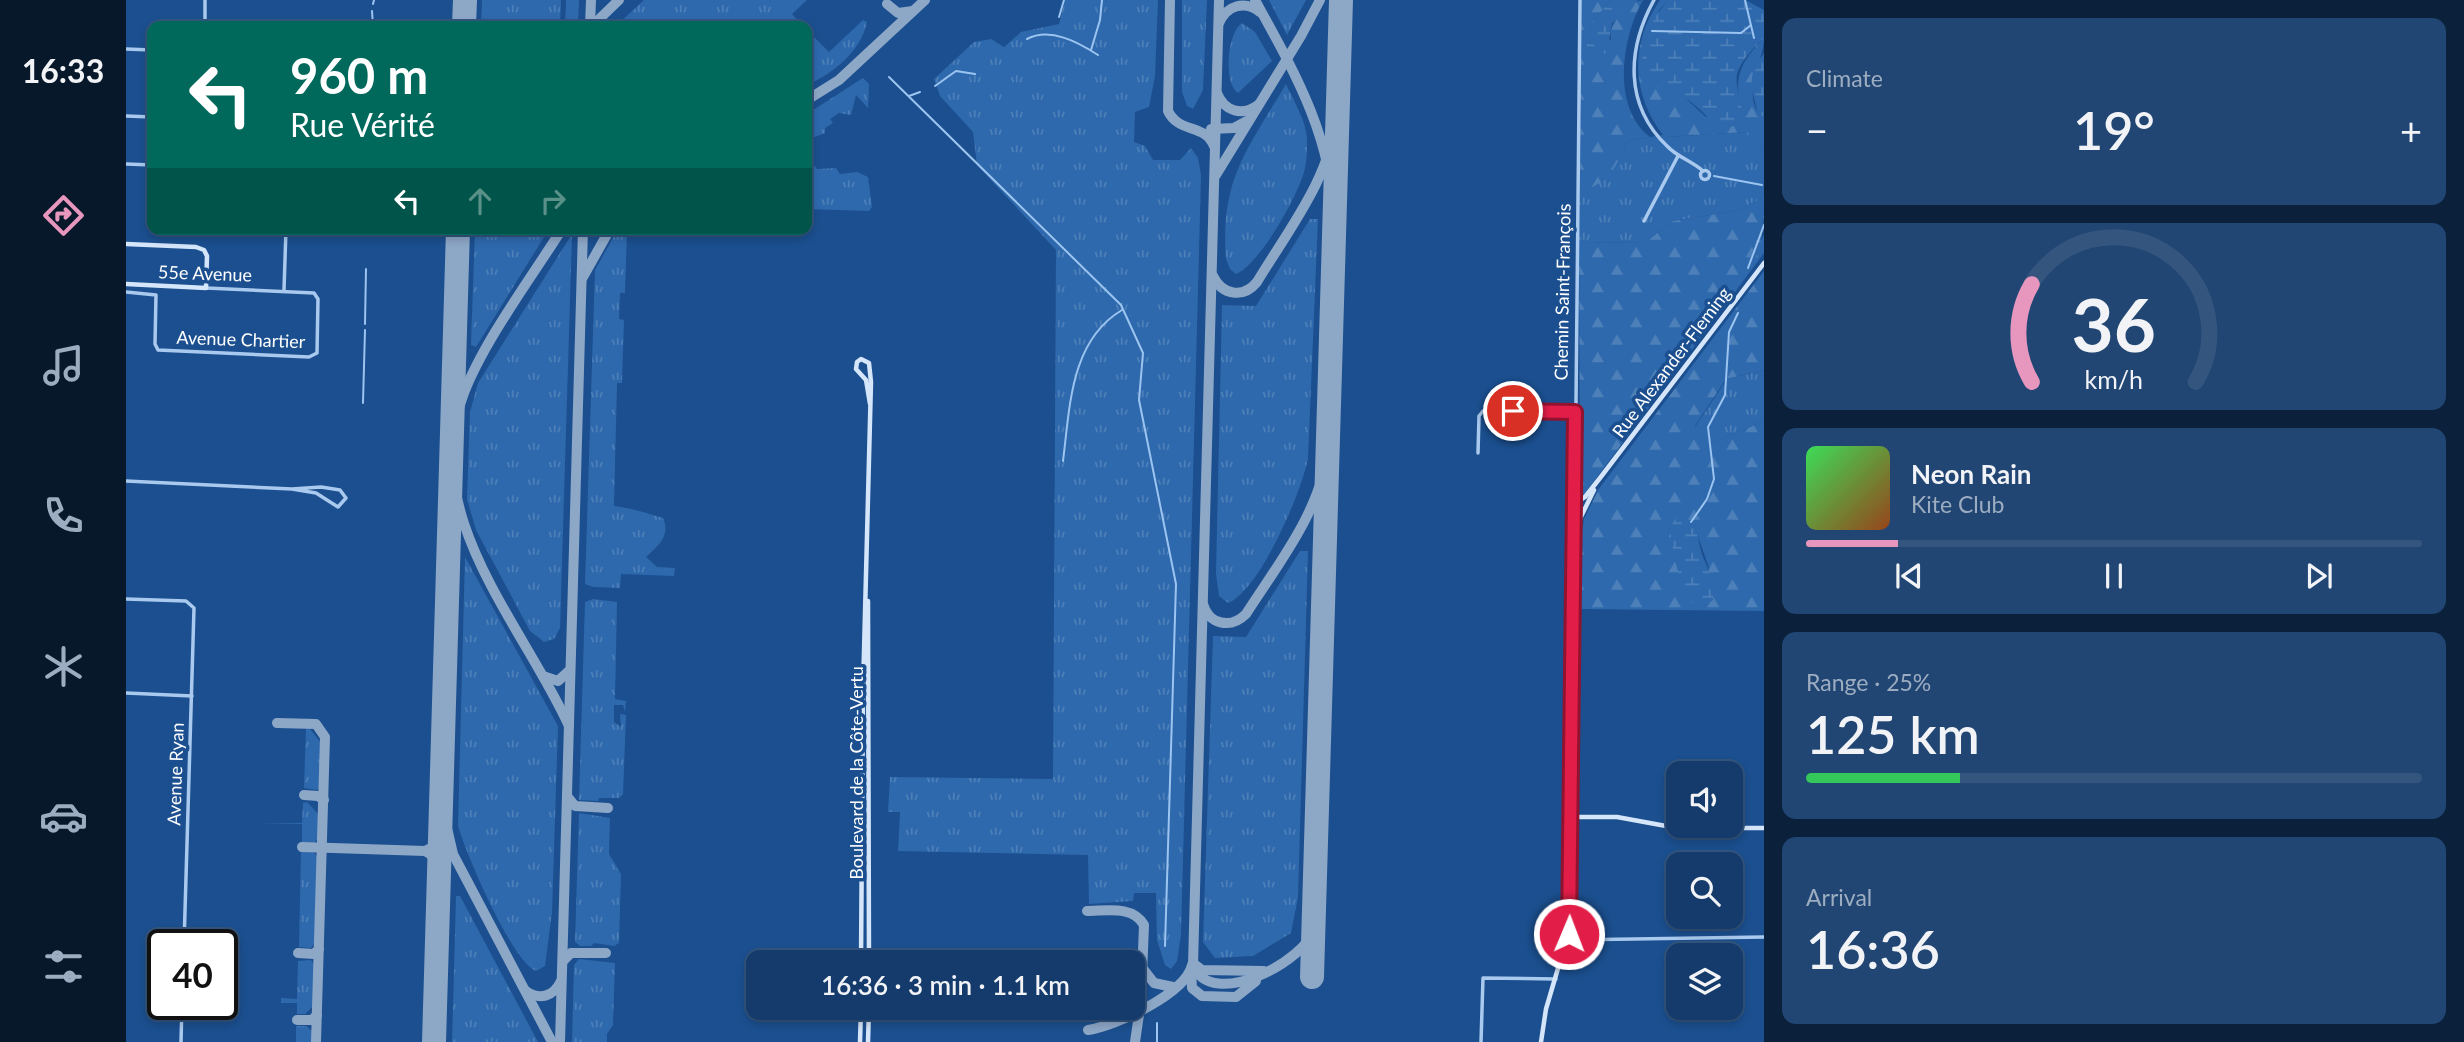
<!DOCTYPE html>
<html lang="en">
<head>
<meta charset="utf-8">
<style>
	:root { --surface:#143b6b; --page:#214673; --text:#f1f3f6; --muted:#9dadc1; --line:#33557e; --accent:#e797bd }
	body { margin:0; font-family:Lato,sans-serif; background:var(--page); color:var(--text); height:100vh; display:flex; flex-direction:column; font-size:26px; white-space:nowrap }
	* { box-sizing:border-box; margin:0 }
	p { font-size:23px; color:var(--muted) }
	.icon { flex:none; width:38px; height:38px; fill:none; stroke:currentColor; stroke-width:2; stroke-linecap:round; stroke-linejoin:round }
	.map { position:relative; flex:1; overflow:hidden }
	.sheet { display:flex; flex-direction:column; gap:18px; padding:18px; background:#0b203b; width:700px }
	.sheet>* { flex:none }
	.hud { position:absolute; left:21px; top:21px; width:665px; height:214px; border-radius:14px; box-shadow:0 4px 10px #0003,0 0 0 2px var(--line); background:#00695c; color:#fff; overflow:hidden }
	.buttons { position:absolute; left:1540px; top:761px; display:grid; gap:14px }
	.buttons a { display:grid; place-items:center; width:77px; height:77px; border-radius:14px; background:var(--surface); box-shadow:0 4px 10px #0003,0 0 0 2px var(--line); font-size:35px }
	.speed { position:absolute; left:21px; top:929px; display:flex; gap:14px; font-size:35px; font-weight:700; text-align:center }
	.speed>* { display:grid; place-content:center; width:91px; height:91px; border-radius:50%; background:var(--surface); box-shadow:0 4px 10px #0003,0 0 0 2px var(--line); line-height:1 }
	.speed .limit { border:4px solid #111; border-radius:10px; background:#fff; color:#111 }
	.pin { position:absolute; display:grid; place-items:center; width:60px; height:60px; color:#fff; margin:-30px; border:4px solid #fff; border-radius:50%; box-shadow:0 2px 7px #0007 }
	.me { position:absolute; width:77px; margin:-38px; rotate:1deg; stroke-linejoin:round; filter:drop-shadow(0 0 5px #0008) }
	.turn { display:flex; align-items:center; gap:24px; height:147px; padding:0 28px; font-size:32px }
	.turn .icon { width:91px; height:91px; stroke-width:2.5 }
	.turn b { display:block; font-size:49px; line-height:60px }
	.lanes { display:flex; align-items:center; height:66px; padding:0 28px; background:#0003; justify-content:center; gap:35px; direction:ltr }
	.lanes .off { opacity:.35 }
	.big { font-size:52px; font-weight:600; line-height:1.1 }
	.sheet .widget { flex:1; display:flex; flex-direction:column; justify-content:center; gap:10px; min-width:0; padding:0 24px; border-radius:14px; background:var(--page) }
	.sheet .dial { align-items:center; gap:0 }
	.dial svg { height:182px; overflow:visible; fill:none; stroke:var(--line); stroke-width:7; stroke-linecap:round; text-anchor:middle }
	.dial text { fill:var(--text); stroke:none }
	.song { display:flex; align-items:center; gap:21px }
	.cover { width:84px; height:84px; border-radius:10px; background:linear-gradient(135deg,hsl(130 70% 55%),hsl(20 70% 35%)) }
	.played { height:7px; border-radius:4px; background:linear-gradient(90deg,var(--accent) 15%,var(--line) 15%) }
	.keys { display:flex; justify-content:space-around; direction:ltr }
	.heat { display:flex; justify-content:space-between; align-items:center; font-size:38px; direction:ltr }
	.charge { height:10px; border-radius:5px; background:linear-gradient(90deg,#34c759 25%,var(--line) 0) }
	.trip { position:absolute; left:620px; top:950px; width:399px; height:70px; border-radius:14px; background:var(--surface); box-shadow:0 4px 10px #0003,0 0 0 2px var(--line); font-weight:600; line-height:70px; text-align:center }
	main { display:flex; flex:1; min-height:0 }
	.dock { display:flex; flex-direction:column; width:126px; justify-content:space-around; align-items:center; background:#08182b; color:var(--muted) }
	.dock .icon { width:49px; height:49px }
	.dock .on { color:var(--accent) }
	.dock b { font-size:32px; color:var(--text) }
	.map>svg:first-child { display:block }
</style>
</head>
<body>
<main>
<nav class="dock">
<b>16:33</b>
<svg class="icon on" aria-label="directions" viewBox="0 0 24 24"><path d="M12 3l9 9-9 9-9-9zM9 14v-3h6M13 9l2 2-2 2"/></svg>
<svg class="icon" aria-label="music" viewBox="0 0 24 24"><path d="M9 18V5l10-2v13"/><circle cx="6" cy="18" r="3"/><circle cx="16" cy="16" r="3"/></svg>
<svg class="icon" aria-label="phone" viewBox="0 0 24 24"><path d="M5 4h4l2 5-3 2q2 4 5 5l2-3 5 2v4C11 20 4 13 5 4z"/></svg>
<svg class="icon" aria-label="climate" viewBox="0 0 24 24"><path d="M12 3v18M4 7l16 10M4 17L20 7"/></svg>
<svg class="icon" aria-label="car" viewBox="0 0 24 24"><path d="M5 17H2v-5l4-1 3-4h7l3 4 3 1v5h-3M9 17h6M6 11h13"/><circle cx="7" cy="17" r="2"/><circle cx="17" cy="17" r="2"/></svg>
<svg class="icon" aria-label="filters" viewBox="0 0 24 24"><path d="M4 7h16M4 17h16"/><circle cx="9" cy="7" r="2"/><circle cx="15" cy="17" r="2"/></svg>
</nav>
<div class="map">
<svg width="1638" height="1042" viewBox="0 0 1638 1042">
	<defs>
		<pattern id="grass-tufts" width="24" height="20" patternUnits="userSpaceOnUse" patternTransform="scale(1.75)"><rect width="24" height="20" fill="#2e69ad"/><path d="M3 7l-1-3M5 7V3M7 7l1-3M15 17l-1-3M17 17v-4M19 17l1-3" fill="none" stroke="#4d80b9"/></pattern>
		<pattern id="forest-firs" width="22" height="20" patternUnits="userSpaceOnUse" patternTransform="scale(1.75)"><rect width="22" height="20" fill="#2e69ad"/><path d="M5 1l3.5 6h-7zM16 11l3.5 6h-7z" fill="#4d80b9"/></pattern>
		<pattern id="wetland-marsh" width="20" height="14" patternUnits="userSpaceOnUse" patternTransform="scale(1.75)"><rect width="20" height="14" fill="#2e69ad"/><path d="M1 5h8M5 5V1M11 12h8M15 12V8" fill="none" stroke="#4d80b9"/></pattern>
	</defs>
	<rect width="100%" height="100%" fill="#1b4f8f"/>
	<!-- grass -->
	<g fill="url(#grass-tufts)">
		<path d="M356,0H435L434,26H355Z"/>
		<path d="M440,0H453L452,26H439Z"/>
		<path d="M518,0H681L666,14L677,26H490Z"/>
		<path d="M939,0H1032L1029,76L1023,107L1009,112L1008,142L1019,146L1027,160H1054L1065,148L1072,158L1075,175L1055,935L1051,961L1045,969L1039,965L1031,940L1030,893H1008L1007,901L963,904L962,855L772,851L774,812H762L764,777L927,779L930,250L851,165L847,132L814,96L808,79L848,42L865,39L878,47L895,32L933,24Z"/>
		<path d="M1056,0H1081L1077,90L1067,109L1061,106L1056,92Z"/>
		<path d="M1143,0H1180L1161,35Z"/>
		<path d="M737,20L741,22C735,51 708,73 681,85V30L703,52Z"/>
		<path d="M1116,23L1129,32L1146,61L1112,93C1097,84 1101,32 1116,23Z"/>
		<path d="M737,78L743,84L742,108L730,95L725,115L713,113L704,119L707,123L699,128V133L681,140V114Z"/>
		<path d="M1160,84C1168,102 1180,120 1181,139C1181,150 1181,162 1178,172C1171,197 1134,264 1110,274L1104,269L1100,259C1094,179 1121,150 1160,84Z"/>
		<path d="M1622,132L1638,150V193L1635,199L1609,211L1547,221L1520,242L1453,243L1454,191C1472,187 1494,161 1500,143L1508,139Z"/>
		<path d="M681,156L691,169L710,168L714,174L731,172L742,177L746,207L743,211L681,209Z"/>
		<path d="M1184,219H1192L1182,459C1175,493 1134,590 1102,603L1093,596L1090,574L1096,305L1130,306Z"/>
		<path d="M349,229H423L350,347L345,345Z"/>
		<path d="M492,229L501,231L499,293H494L493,319L498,320L496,383H491L488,506C505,508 520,513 537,518C545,536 532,546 520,557L531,567L549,568L548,576L495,574L494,588L467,587L459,584L469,270Z"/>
		<path d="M446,234L434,628L428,639L418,642L404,631L350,530L341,499L344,412L352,383Z"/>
		<path d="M1638,370V419C1623,431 1605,432 1589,443L1569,441V427L1601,379Z"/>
		<path d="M1174,551H1182L1172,897L1165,933L1127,956L1089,958L1077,942L1087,636L1120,637Z"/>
		<path d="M339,557L432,726L426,912L419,966L410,971C386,962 340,854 332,826Z"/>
		<path d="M467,599L491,602L489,699L500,701L499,712L497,705H488V722L495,727L494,714L500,715L497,794L493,798H473L472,801L453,800L459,602Z"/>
		<path d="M180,728L184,729L195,743L194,786L191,790L178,788Z"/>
		<path d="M181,802L193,815V837L188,843L176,842V824L133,823H176L177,803Z"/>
		<path d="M453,813L484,818L483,854L495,874L493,943L488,946L468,943L465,946H454L449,942Z"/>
		<path d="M175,851H187L192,858L189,942L185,948L173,947Z"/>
		<path d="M330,896H334L412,1042H326Z"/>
		<path d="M453,959L489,963L487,1025L481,1034V1042H446L448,965Z"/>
		<path d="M172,961L185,960L189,966L188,1005L179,1014H171V1003H155V998L171,999Z"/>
		<path d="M170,1026H180L186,1031V1042H170Z"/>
	</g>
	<!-- forest -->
	<g fill="url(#forest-firs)" fill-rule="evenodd">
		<path d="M1455,0H1485L1463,26L1471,50L1485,39C1482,21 1501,2 1517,0C1496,37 1485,107 1524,137L1537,135C1505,93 1504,43 1534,0H1542L1533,10L1520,68L1527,83L1538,92L1558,97L1580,117L1613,99C1609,71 1619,58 1638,38C1638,61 1613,100 1638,117V150L1621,132L1508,139L1500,143C1491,167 1481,185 1454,191Z"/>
		<path d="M1638,193V213L1625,259H1629L1631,246L1638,235V253L1457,496H1454L1453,243L1520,242L1547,221L1609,211L1635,199Z"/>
		<path d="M1638,271V370L1600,379L1569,426V440L1589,443C1605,432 1623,431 1638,419V611L1455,609L1454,543L1458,519L1472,490ZM1568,525L1583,568L1577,607Z"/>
	</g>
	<!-- wetland -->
	<g fill="url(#wetland-marsh)">
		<path d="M1485,0H1512L1486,23L1481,52L1475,56L1471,50L1464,53L1459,49L1466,36L1463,26Z"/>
		<path d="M1542,0H1619L1638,10V38C1628,48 1615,60 1611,74C1607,97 1633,126 1596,128C1583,120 1574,108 1562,100C1554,95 1544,96 1536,91C1500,68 1521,24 1542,0Z"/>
		<path d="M1638,53V117L1632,113C1625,86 1620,78 1638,53Z"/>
		<path d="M1638,213C1638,228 1633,260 1622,268Z"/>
		<path d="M1550,518L1568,525C1573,536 1573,547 1577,557C1584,573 1589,582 1587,600L1577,607L1568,605C1552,583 1547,554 1544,528Z"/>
	</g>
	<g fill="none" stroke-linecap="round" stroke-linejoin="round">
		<!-- stream -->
		<g stroke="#9cc4f0" stroke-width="2">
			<path d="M1619,0L1628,38"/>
			<path d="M247,4L248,0"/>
			<path d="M246,11L247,26"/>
			<path d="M933,17L938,0"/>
			<path d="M1526,31L1615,33L1625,25"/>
			<path d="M901,39C924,27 952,42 972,55"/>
			<path d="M965,50L974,20L976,0"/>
			<path d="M763,77L995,305L1017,353L1013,400L1050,584L1039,946"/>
			<path d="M809,86L830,71L849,74"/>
			<path d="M783,96L794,92"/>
			<path d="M1588,176L1636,185"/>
			<path d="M1622,268L1638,225"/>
			<path d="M239,324L240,269"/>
			<path d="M237,403L239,330"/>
			<path d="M937,461C944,407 944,341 996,310"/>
			<path d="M1565,522L1581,499L1588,479L1582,427L1599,395L1603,332L1612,313"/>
			<path d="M1031,1042V1023"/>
		</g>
		<!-- taxiway -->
		<g stroke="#8da7c7" stroke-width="10">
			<path d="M1044,0L1042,111C1053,134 1079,123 1088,146"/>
			<path d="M1093,0L1067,965C1085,1012 1182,960 1188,928"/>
			<path d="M1129,0C1168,71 1207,138 1208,221"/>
			<path d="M761,4L772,13L787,11"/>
			<path d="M1093,23C1101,5 1119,0 1134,12"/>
			<path d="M464,26L465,0"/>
			<path d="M466,26L493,0"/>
			<path d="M1091,93C1098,111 1116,117 1132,105"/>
			<path d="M681,100L713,80L799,0"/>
			<path d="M1085,129L1108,128L1121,121"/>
			<path d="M1090,175L1175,36L1194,0"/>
			<path d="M436,229C405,278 358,341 338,393C291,513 396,623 443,726"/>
			<path d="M1087,276C1096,295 1117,299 1131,282C1163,229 1205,177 1211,114"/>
			<path d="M457,277L484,229"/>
			<path d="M1077,604C1083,625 1105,629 1120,614C1152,564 1197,508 1202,447"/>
			<path d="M417,676L432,681L444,670"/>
			<path d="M151,723L190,724L199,737L190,1042"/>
			<path d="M317,749V811L327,854L426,1042"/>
			<path d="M178,795L192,796L198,800"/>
			<path d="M441,796L449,806L482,808"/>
			<path d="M176,847L299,851L309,846L314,836"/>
			<path d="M299,851L309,857L313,869"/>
			<path d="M961,911C980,911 1007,905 1018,925L1015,1001L1009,1042"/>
			<path d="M172,953L188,954L193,949"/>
			<path d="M437,961L445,953H480"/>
			<path d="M1068,964L1076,970L1138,971"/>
			<path d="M1018,970L1028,983L1047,987"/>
			<path d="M1065,971L1066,988L1076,996L1110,997L1130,981"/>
			<path d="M400,991C414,1001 428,996 435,981"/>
			<path d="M171,1020H186L191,1015"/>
			<path d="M962,1030C989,1026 1060,994 1066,965"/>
			<path d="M434,1042L457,229"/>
		</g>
		<!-- runway -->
		<g stroke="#8da7c7" stroke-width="24">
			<path d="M338,26L339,0"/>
			<path d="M1186,977L1215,0"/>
			<path d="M308,1042L332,229"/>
		</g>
		<!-- street -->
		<g stroke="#a9c9ee" stroke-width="3.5">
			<path d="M1528,0C1501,49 1498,105 1541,146C1551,157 1566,161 1577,171"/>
			<path d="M79,26V0"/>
			<path d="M0,49L26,50"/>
			<path d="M0,116L26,117"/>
			<path d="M0,164L26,165"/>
			<circle cx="1579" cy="175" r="4.5"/>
			<path d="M1518,221L1552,156"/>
			<path d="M158,290L160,229"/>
			<path d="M0,292L30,295L29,344L32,350L183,357L191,353L192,299L188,293L80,288"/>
			<path d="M1352,453L1353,416L1357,411L1448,412"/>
			<path d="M0,481L166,489L190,493L212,507L220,498L214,490L195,487L166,489"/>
			<path d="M1449,503L1454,0"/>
			<path d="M0,599L60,601L68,608L58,945"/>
			<path d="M0,693L66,696"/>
			<path d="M1442,940L1638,937"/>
			<path d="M55,1042L56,1004"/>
			<path d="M1355,1042L1357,978L1430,979"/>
		</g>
		<!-- secondary -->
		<g stroke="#d6e6fa" stroke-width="4.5">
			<path d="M0,244L70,247L78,250L81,256L80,288L0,284"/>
			<path d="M1449,529L1468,490"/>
			<path d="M742,601L743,962"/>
			<path d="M1445,817H1491L1551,828H1638"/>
			<path d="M735,962L737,690L745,382L743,363L735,359L731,362L730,369L740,380L744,404"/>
			<path d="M734,1042L735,1008"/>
			<path d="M742,1042L743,1008"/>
			<path d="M1415,1042L1420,1009L1443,931L1449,503L1459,497L1474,478L1638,263"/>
		</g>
	</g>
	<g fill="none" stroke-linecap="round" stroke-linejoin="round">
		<defs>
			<path id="route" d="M1387,411L1449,412L1443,934"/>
		</defs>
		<!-- route casing -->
		<use href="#route" stroke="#92132f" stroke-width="18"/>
		<!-- route -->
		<use href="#route" stroke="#e11d48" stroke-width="12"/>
	</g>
	<g text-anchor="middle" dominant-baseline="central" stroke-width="7" stroke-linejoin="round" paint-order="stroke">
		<!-- street labels -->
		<g font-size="18" fill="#fff" stroke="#1b4f8f">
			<text transform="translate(79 273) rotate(2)">55e Avenue</text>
			<text transform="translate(1436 292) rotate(-89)">Chemin Saint-François</text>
			<text transform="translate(115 339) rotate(2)">Avenue Chartier</text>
			<text transform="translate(1545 362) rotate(-53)">Rue Alexander-Fleming</text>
			<text transform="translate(730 773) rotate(-90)">Boulevard de la Côte-Vertu</text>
			<text transform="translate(49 774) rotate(-88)">Avenue Ryan</text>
		</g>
	</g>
</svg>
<div class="buttons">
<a><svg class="icon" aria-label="sound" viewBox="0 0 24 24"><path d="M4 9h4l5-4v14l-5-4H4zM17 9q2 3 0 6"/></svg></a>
<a><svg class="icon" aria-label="search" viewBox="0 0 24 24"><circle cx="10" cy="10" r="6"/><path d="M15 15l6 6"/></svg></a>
<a><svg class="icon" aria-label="layers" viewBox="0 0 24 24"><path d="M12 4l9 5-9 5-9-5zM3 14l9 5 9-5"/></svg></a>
</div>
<div class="speed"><div class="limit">40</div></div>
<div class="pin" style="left:1387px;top:411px;background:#d93025"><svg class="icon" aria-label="arrive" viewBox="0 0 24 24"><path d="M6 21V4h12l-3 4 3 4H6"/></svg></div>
<svg class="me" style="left:1443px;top:934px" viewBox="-20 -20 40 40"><circle r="17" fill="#e11d48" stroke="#fff" stroke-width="3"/><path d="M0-11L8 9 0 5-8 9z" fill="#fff"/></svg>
<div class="trip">16:36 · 3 min · 1.1 km</div>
<div class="hud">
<div class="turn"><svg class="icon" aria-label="left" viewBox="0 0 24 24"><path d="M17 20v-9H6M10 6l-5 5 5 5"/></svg><div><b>960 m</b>Rue Vérité</div></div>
<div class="lanes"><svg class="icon" aria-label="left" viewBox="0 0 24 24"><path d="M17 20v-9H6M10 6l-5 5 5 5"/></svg><svg class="icon off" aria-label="ahead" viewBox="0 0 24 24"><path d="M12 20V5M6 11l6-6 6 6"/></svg><svg class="icon off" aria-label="right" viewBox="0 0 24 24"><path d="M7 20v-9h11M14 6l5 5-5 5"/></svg></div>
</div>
</div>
<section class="sheet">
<div class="widget"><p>Climate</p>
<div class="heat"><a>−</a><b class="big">19°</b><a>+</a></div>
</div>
<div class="widget dial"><svg viewBox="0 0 100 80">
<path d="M14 69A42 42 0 1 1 86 69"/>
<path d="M14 69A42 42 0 0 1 14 26" stroke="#e797bd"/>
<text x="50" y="56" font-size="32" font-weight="700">36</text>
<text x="50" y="72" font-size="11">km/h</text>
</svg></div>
<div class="widget">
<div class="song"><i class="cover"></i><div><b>Neon Rain</b><p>Kite Club</p></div></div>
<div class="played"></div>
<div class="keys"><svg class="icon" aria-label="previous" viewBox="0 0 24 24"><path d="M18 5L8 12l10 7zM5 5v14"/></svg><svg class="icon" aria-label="pause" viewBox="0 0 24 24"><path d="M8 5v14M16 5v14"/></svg><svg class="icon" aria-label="next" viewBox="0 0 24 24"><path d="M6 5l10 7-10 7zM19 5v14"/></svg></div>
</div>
<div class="widget"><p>Range · 25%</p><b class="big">125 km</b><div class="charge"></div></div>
<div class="widget"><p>Arrival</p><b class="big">16:36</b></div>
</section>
</main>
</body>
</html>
